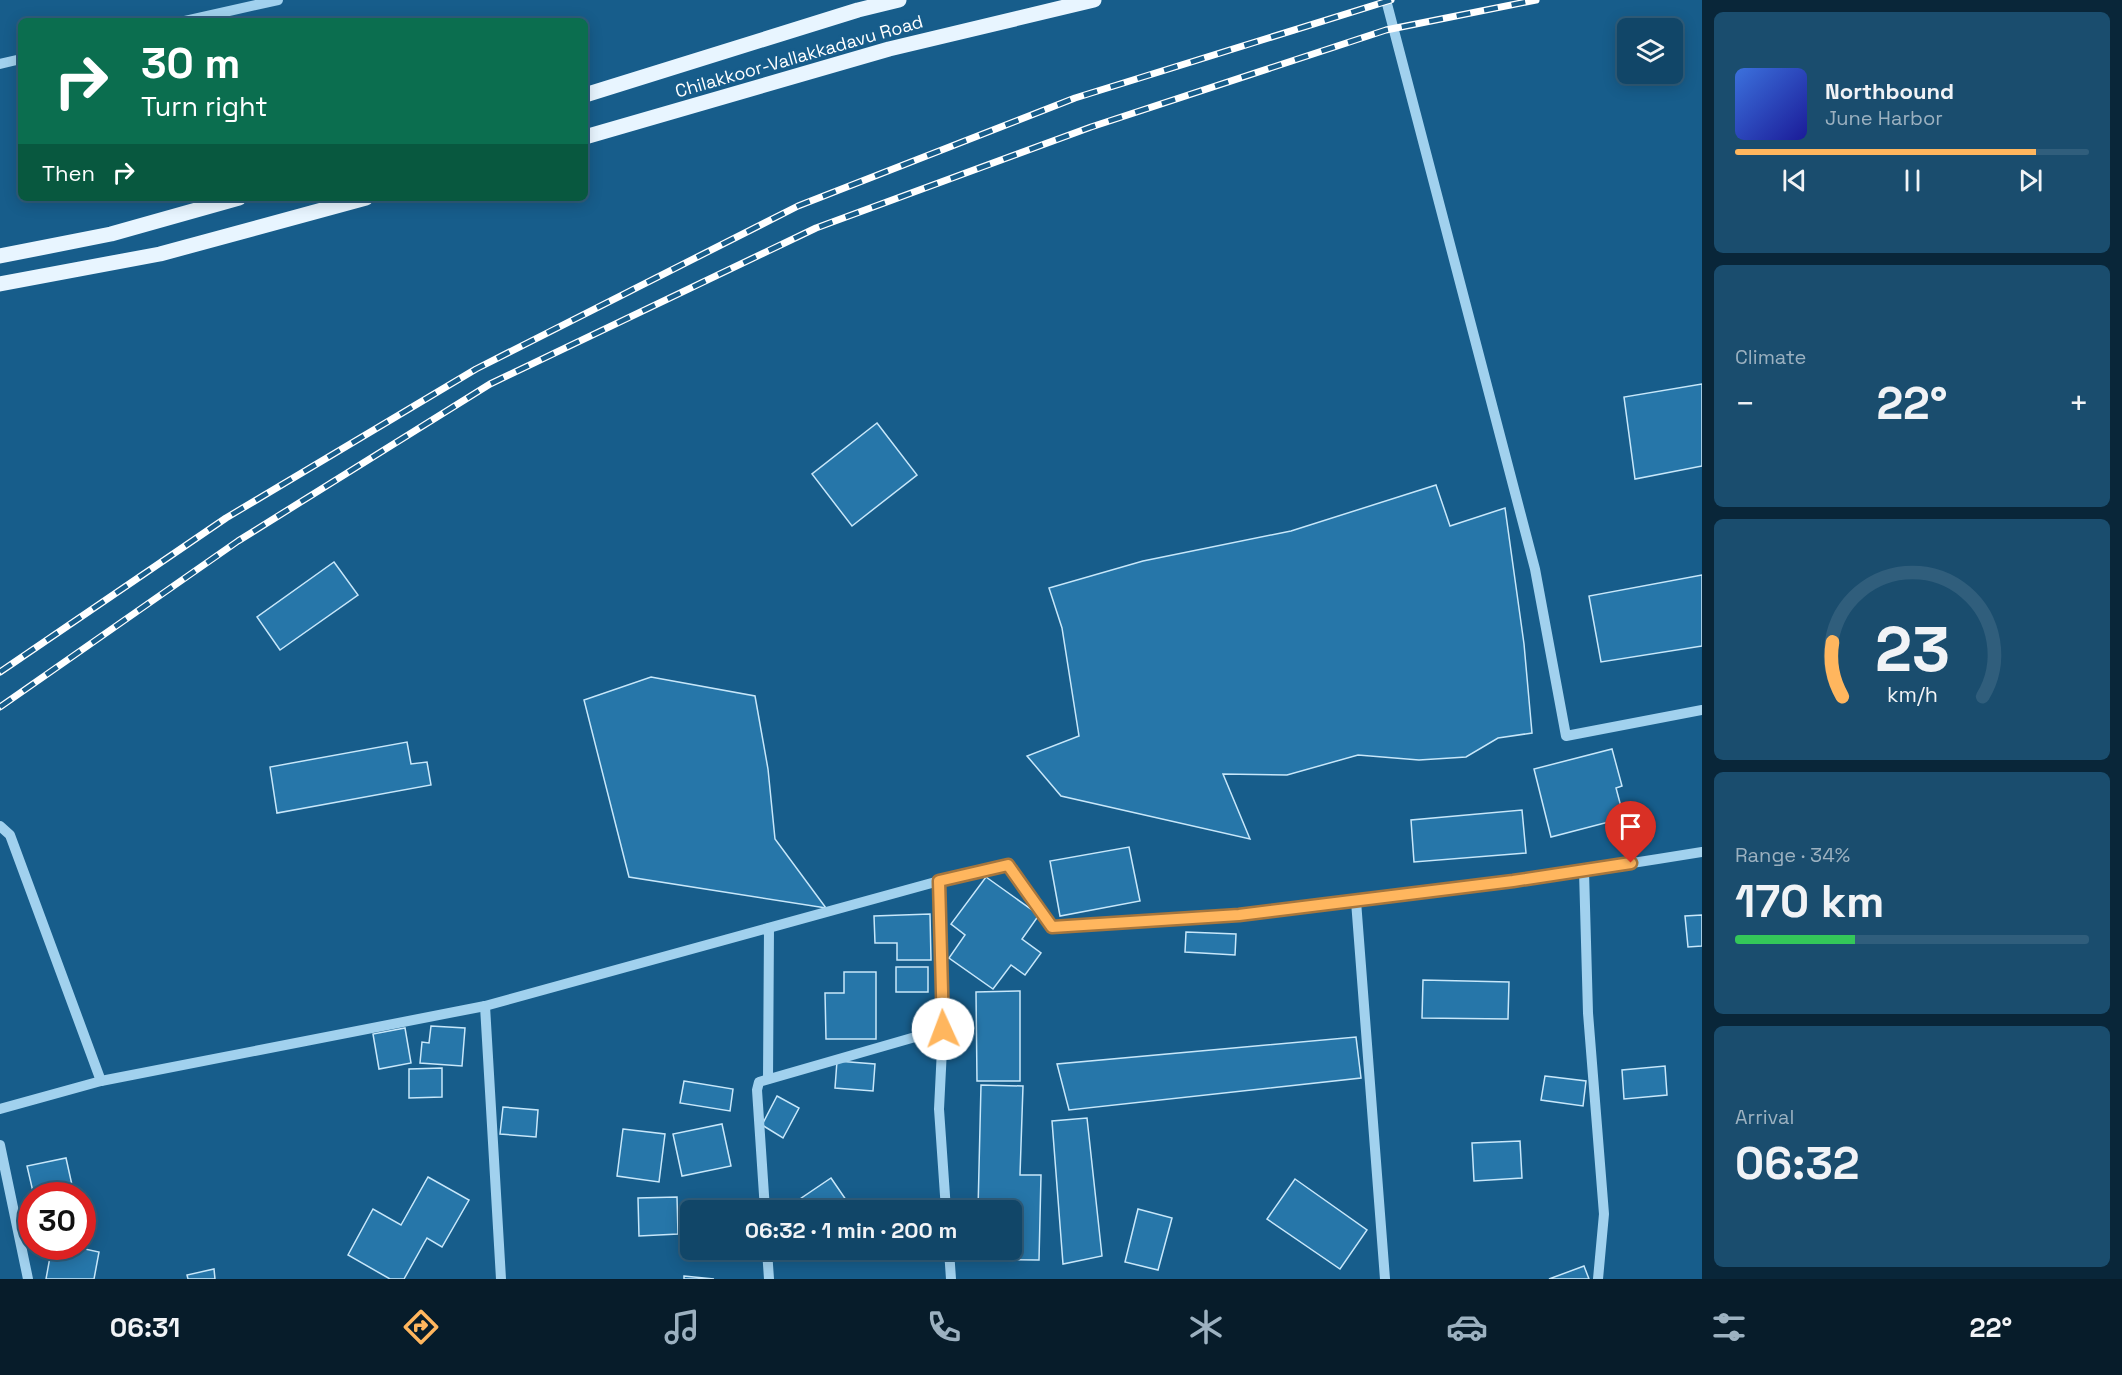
<!DOCTYPE html>
<html lang="en">
<head>
<meta charset="utf-8">
<style>
	:root { --surface:#114668; --page:#1a4d6e; --text:#f1f3f6; --muted:#9cb1c0; --line:#305e7c; --accent:#ffb65e }
	body { margin:0; font-family:"Space Grotesk",sans-serif; background:var(--page); color:var(--text); height:100vh; display:flex; flex-direction:column; font-size:22px; white-space:nowrap }
	* { box-sizing:border-box; margin:0 }
	p { font-size:20px; color:var(--muted) }
	.icon { flex:none; width:33px; height:33px; fill:none; stroke:currentColor; stroke-width:2; stroke-linecap:round; stroke-linejoin:round }
	.map { position:relative; flex:1; overflow:hidden }
	.drawer { display:flex; flex-direction:column; gap:12px; padding:12px; background:#092639; width:420px }
	.drawer>* { flex:none }
	.banner { position:absolute; left:18px; top:18px; width:570px; height:183px; border-radius:9px; box-shadow:0 3px 15px #0003,0 0 0 2px var(--line); background:#0b6e4f; color:#fff; overflow:hidden }
	.buttons { position:absolute; left:1617px; top:18px; display:grid; gap:12px }
	.buttons a { display:grid; place-items:center; width:66px; height:66px; border-radius:9px; background:var(--surface); box-shadow:0 3px 15px #0003,0 0 0 2px var(--line); font-size:30px }
	.speed { position:absolute; left:18px; top:1182px; display:flex; gap:12px; font-size:30px; font-weight:700; text-align:center }
	.speed>* { display:grid; place-content:center; width:78px; height:78px; border-radius:50%; background:var(--surface); box-shadow:0 3px 15px #0003,0 0 0 2px var(--line); line-height:1 }
	.speed .limit { border:9px solid #d22; background:#fff; color:#111 }
	.pin { position:absolute; display:grid; place-items:center; width:51px; height:51px; color:#fff; margin:-62px -26px; border-radius:50% 50% 50% 0; rotate:-45deg; box-shadow:0 0 6px #0007 }
	.pin .icon { rotate:45deg }
	.me { position:absolute; width:66px; margin:-33px; rotate:358deg; stroke-linejoin:round; filter:drop-shadow(0 0 4px #0008) }
	.turn { display:flex; align-items:center; gap:21px; height:126px; padding:0 24px; font-size:27px }
	.turn .icon { width:78px; height:78px; stroke-width:2.5 }
	.turn b { display:block; font-size:42px; line-height:51px }
	.then { display:flex; align-items:center; height:57px; padding:0 24px; background:#0003; gap:12px; font-size:22px }
	.big { font-size:45px; font-weight:700; line-height:1.1 }
	.drawer .card { flex:1; display:flex; flex-direction:column; justify-content:center; gap:9px; min-width:0; padding:0 21px; border-radius:9px; background:var(--page) }
	.drawer .dial { align-items:center; gap:0 }
	.dial svg { height:156px; overflow:visible; fill:none; stroke:var(--line); stroke-width:7; stroke-linecap:round; text-anchor:middle }
	.dial text { fill:var(--text); stroke:none }
	.song { display:flex; align-items:center; gap:18px }
	.cover { width:72px; height:72px; border-radius:9px; background:linear-gradient(135deg,hsl(220 70% 55%),hsl(240 70% 35%)) }
	.played { height:6px; border-radius:3px; background:linear-gradient(90deg,var(--accent) 85%,var(--line) 85%) }
	.keys { display:flex; justify-content:space-around; direction:ltr }
	.heat { display:flex; justify-content:space-between; align-items:center; font-size:33px; direction:ltr }
	.charge { height:9px; border-radius:4px; background:linear-gradient(90deg,#34c759 34%,var(--line) 0) }
	.trip { position:absolute; left:680px; top:1200px; width:342px; height:60px; border-radius:9px; background:var(--surface); box-shadow:0 3px 15px #0003,0 0 0 2px var(--line); font-weight:700; line-height:60px; text-align:center }
	.tab-bar { display:flex; height:96px; justify-content:space-around; align-items:center; background:#071c2a; color:var(--muted) }
	.tab-bar .icon { width:42px; height:42px }
	.tab-bar .active { color:var(--accent) }
	.tab-bar b { font-size:27px; color:var(--text) }
	main { display:flex; flex:1; min-height:0 }
	.map>svg:first-child { display:block }
</style>
</head>
<body>
<main>
<div class="map">
<svg width="1702" height="1279" viewBox="0 0 1702 1279">
	<rect width="100%" height="100%" fill="#175d8b"/>
	<!-- building -->
	<g fill="#2676a9" stroke="#c7e7fa" stroke-width="1.5">
		<path d="M1702,384V466L1635,479L1624,397Z"/>
		<path d="M877,423L917,475L852,526L812,474Z"/>
		<path d="M1436,485L1450,526L1505,508L1524,644L1532,733L1498,738L1466,757L1419,760L1358,755L1287,775L1223,774L1250,839L1061,796L1027,756L1079,736L1062,628L1049,588L1143,561L1291,531Z"/>
		<path d="M334,562L358,595L280,650L257,617Z"/>
		<path d="M1702,575V646L1601,662L1589,596Z"/>
		<path d="M651,677L755,696L768,769L775,839L826,908L629,877L584,700Z"/>
		<path d="M407,742L411,764L427,762L431,785L277,813L270,767Z"/>
		<path d="M1612,749L1622,786L1616,788L1624,818L1551,837L1534,769Z"/>
		<path d="M1522,810L1526,853L1414,862L1411,820Z"/>
		<path d="M1129,847L1140,901L1060,916L1050,861Z"/>
		<path d="M986,877L1039,915L1022,939L1041,953L1025,975L1011,965L993,989L949,958L965,935L951,924Z"/>
		<path d="M930,914L931,960H897V943H875L874,916Z"/>
		<path d="M1702,915V946L1688,947L1685,916Z"/>
		<path d="M1186,932L1236,934L1235,955L1185,952Z"/>
		<rect x="896" y="967" width="32" height="25"/>
		<path d="M844,972H876V1039H826L825,993H844Z"/>
		<path d="M1423,980L1509,982L1508,1019L1422,1018Z"/>
		<path d="M1020,991V1081H977L976,992Z"/>
		<path d="M431,1026L465,1028L462,1066L420,1063L422,1042L429,1043Z"/>
		<path d="M405,1028L411,1063L379,1069L373,1034Z"/>
		<path d="M1356,1037L1361,1078L1069,1110L1057,1064Z"/>
		<path d="M837,1061L875,1064L873,1091L835,1088Z"/>
		<path d="M1665,1066L1667,1095L1624,1099L1622,1070Z"/>
		<path d="M442,1068V1097L409,1098V1069Z"/>
		<path d="M1545,1076L1586,1081L1583,1106L1541,1100Z"/>
		<path d="M684,1081L733,1089L730,1111L680,1103Z"/>
		<path d="M981,1085L1023,1086L1020,1175H1041L1039,1260L977,1259V1250H1011V1210H978Z"/>
		<path d="M777,1096L799,1108L783,1138L762,1125Z"/>
		<path d="M503,1107L538,1110L536,1137L500,1134Z"/>
		<path d="M1087,1118L1102,1256L1063,1264L1052,1121Z"/>
		<path d="M722,1124L731,1166L682,1176L673,1134Z"/>
		<path d="M623,1129L665,1134L659,1182L617,1176Z"/>
		<path d="M1520,1141L1522,1178L1474,1181L1472,1143Z"/>
		<path d="M66,1158L74,1194L34,1196L27,1166Z"/>
		<path d="M428,1177L469,1200L442,1247L427,1238L404,1279H390L348,1255L373,1209L401,1225Z"/>
		<path d="M831,1178L853,1210H803L797,1201Z"/>
		<path d="M1295,1179L1367,1230L1340,1269L1267,1219Z"/>
		<path d="M677,1197L678,1234L639,1236L638,1198Z"/>
		<path d="M747,1208V1210H717Z"/>
		<path d="M1138,1209L1172,1218L1158,1270L1125,1262Z"/>
		<path d="M690,1212V1237H688L686,1213Z"/>
		<path d="M52,1246H71L99,1252L94,1279H46Z"/>
		<path d="M1584,1266L1589,1279H1549Z"/>
		<path d="M214,1269L215,1279H188L187,1275Z"/>
		<path d="M684,1276L714,1279H684Z"/>
	</g>
	<g fill="none" stroke-linecap="round" stroke-linejoin="round">
		<!-- minor -->
		<g stroke="#a1d1ee" stroke-width="10">
			<path d="M1386,0L1535,569L1566,736L1702,710"/>
			<path d="M185,21L278,0"/>
			<path d="M0,64L21,59"/>
			<path d="M0,826L10,835L101,1081L485,1006L939,881"/>
			<path d="M1584,871L1588,1013L1604,1214L1598,1279"/>
			<path d="M1356,901L1385,1279"/>
			<path d="M485,1006L501,1279"/>
			<path d="M768,1079L769,928"/>
			<path d="M0,1109L101,1081"/>
			<path d="M0,1145L28,1279"/>
			<path d="M765,1210L757,1090L759,1082L943,1029"/>
			<path d="M946,1210L939,1109L943,1029L939,881L1008,865L1052,927C1108,924 1164,922 1220,917C1381,901 1542,878 1702,852"/>
			<path d="M767,1250L769,1279"/>
			<path d="M949,1250L951,1279"/>
		</g>
		<!-- major -->
		<g stroke="#e8f5ff" stroke-width="15">
			<path d="M585,95L858,10L899,0"/>
			<path d="M585,137L889,49L1094,0"/>
			<path d="M0,256L111,234L239,198"/>
			<path d="M0,284L160,254L366,198"/>
		</g>
		<defs>
			<g id="rail">
				<path d="M0,672L226,518L476,369L798,206L1075,98L1391,0"/>
				<path d="M0,707L238,541L490,384L816,228L1091,127L1386,30L1536,0"/>
			</g>
		</defs>
		<!-- rail casing -->
		<use href="#rail" stroke="#fff" stroke-width="7"/>
		<!-- rail -->
		<use href="#rail" stroke="#175d8b" stroke-width="4.5" stroke-dasharray="14" stroke-linecap="butt"/>
	</g>
	<g fill="none" stroke-linecap="round" stroke-linejoin="round">
		<defs>
			<path id="route" d="M943,1029L939,881L1008,865L1052,927L1239,915L1513,881L1631,863"/>
		</defs>
		<!-- route casing -->
		<use href="#route" stroke="#a6763d" stroke-width="15"/>
		<!-- route -->
		<use href="#route" stroke="#ffb65e" stroke-width="10"/>
	</g>
	<g text-anchor="middle" dominant-baseline="central" stroke-width="6" stroke-linejoin="round" paint-order="stroke">
		<!-- street labels -->
		<g font-size="18" fill="#fff" stroke="#175d8b">
			<text transform="translate(799 56) rotate(-16)">Chilakkoor-Vallakkadavu Road</text>
		</g>
	</g>
</svg>
<div class="buttons">
<a><svg class="icon" aria-label="layers" viewBox="0 0 24 24"><path d="M12 4l9 5-9 5-9-5zM3 14l9 5 9-5"/></svg></a>
</div>
<div class="speed"><div class="limit">30</div></div>
<div class="pin" style="left:1631px;top:863px;background:#d93025"><svg class="icon" aria-label="arrive" viewBox="0 0 24 24"><path d="M6 21V4h12l-3 4 3 4H6"/></svg></div>
<svg class="me" style="left:943px;top:1029px" viewBox="-20 -20 40 40"><circle r="19" fill="#fff"/><path d="M0-13L10 11 0 6-10 11z" fill="#ffb65e"/></svg>
<div class="trip">06:32 · 1 min · 200 m</div>
<div class="banner">
<div class="turn"><svg class="icon" aria-label="right" viewBox="0 0 24 24"><path d="M7 20v-9h11M14 6l5 5-5 5"/></svg><div><b>30 m</b>Turn right</div></div>
<div class="then">Then<svg class="icon" aria-label="right" viewBox="0 0 24 24"><path d="M7 20v-9h11M14 6l5 5-5 5"/></svg></div>
</div>
</div>
<section class="drawer">
<div class="card">
<div class="song"><i class="cover"></i><div><b>Northbound</b><p>June Harbor</p></div></div>
<div class="played"></div>
<div class="keys"><svg class="icon" aria-label="previous" viewBox="0 0 24 24"><path d="M18 5L8 12l10 7zM5 5v14"/></svg><svg class="icon" aria-label="pause" viewBox="0 0 24 24"><path d="M8 5v14M16 5v14"/></svg><svg class="icon" aria-label="next" viewBox="0 0 24 24"><path d="M6 5l10 7-10 7zM19 5v14"/></svg></div>
</div>
<div class="card"><p>Climate</p>
<div class="heat"><a>−</a><b class="big">22°</b><a>+</a></div>
</div>
<div class="card dial"><svg viewBox="0 0 100 80">
<path d="M14 69A42 42 0 1 1 86 69"/>
<path d="M14 69A42 42 0 0 1 9 41" stroke="#ffb65e"/>
<text x="50" y="56" font-size="32" font-weight="700">23</text>
<text x="50" y="72" font-size="11">km/h</text>
</svg></div>
<div class="card"><p>Range · 34%</p><b class="big">170 km</b><div class="charge"></div></div>
<div class="card"><p>Arrival</p><b class="big">06:32</b></div>
</section>
</main>
<nav class="tab-bar">
<b>06:31</b>
<svg class="icon active" aria-label="directions" viewBox="0 0 24 24"><path d="M12 3l9 9-9 9-9-9zM9 14v-3h6M13 9l2 2-2 2"/></svg>
<svg class="icon" aria-label="music" viewBox="0 0 24 24"><path d="M9 18V5l10-2v13"/><circle cx="6" cy="18" r="3"/><circle cx="16" cy="16" r="3"/></svg>
<svg class="icon" aria-label="phone" viewBox="0 0 24 24"><path d="M5 4h4l2 5-3 2q2 4 5 5l2-3 5 2v4C11 20 4 13 5 4z"/></svg>
<svg class="icon" aria-label="climate" viewBox="0 0 24 24"><path d="M12 3v18M4 7l16 10M4 17L20 7"/></svg>
<svg class="icon" aria-label="car" viewBox="0 0 24 24"><path d="M5 17H2v-5l4-1 3-4h7l3 4 3 1v5h-3M9 17h6M6 11h13"/><circle cx="7" cy="17" r="2"/><circle cx="17" cy="17" r="2"/></svg>
<svg class="icon" aria-label="filters" viewBox="0 0 24 24"><path d="M4 7h16M4 17h16"/><circle cx="9" cy="7" r="2"/><circle cx="15" cy="17" r="2"/></svg>
<b>22°</b>
</nav>
</body>
</html>
